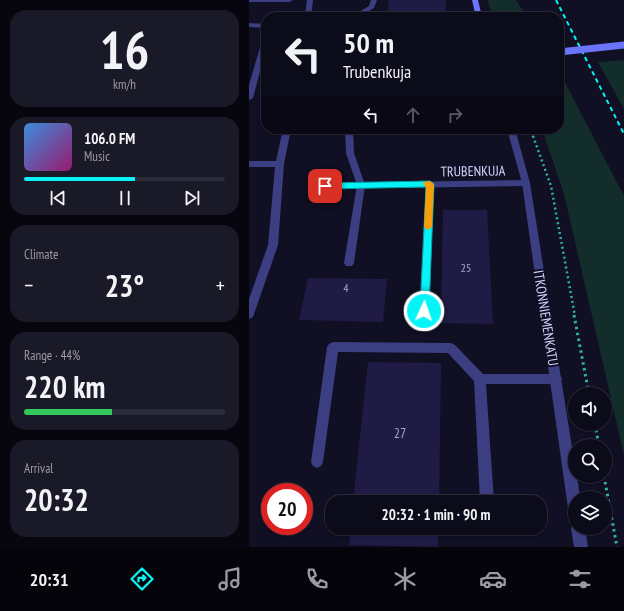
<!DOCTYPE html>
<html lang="en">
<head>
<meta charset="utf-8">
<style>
	:root { --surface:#0c0b1a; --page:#1a1927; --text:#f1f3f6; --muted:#9a9ba2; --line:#2c2b39; --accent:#06f4f7 }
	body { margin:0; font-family:"PT Sans Narrow",sans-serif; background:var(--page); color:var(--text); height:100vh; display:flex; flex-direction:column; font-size:15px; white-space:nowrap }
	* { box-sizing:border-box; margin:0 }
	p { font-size:13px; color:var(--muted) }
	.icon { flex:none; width:22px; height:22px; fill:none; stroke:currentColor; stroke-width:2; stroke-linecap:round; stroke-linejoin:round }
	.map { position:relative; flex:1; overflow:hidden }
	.drawer { display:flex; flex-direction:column; gap:10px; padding:10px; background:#07060e; width:249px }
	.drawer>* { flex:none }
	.hud { position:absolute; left:12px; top:12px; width:303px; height:122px; border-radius:16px; box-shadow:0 1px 3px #0004,0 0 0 1px var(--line); background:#0c0b1a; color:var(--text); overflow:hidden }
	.fabs { position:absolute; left:319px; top:387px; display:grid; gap:8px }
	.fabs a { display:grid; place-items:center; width:44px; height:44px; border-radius:50%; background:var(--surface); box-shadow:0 1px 3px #0004,0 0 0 1px var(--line); font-size:20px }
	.speed { position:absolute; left:12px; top:483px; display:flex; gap:8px; font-size:20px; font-weight:700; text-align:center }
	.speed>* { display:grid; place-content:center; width:52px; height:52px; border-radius:50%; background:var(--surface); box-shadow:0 1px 3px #0004,0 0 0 1px var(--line); line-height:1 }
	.speed .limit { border:6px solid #d22; background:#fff; color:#111 }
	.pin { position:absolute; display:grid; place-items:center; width:34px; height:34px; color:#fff; margin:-17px; border-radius:8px; box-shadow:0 2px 6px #0006 }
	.me { position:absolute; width:44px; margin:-22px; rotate:3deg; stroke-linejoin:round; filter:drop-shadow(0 0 3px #0008) }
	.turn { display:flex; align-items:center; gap:14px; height:84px; padding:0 16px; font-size:18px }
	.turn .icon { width:52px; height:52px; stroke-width:2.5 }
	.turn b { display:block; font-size:28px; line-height:34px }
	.lanes { display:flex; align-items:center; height:38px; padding:0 16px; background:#0003; justify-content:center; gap:20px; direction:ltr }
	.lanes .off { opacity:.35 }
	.big { font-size:30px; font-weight:700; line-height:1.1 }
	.drawer .card { flex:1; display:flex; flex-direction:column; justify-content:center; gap:6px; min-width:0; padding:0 14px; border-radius:16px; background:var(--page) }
	.drawer .dial { align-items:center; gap:0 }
	.dial b { font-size:52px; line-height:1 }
	.song { display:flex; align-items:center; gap:12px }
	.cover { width:48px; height:48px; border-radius:6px; background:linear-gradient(135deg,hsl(210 70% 55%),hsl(320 70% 35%)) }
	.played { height:4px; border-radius:2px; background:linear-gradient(90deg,var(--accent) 55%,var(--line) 55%) }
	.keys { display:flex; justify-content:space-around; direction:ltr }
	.heat { display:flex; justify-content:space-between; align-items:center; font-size:22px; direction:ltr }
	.charge { height:6px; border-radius:3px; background:linear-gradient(90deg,#34c759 44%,var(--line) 0) }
	.trip { position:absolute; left:76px; top:495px; width:222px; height:40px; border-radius:16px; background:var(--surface); box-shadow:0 1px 3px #0004,0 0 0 1px var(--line); font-weight:700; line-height:40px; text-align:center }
	.tabs { display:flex; height:64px; justify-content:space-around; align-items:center; background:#05040a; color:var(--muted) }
	.tabs .icon { width:28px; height:28px }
	.tabs .active { color:var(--accent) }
	.tabs b { font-size:18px; color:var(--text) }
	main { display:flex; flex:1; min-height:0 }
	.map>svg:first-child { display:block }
</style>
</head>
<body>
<main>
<section class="drawer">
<div class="card dial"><b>16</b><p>km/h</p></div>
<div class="card">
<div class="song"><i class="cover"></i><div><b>106.0 FM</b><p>Music</p></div></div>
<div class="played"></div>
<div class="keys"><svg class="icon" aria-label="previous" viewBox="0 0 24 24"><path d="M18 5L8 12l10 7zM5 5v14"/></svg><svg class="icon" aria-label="pause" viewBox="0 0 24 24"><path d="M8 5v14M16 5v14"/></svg><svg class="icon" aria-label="next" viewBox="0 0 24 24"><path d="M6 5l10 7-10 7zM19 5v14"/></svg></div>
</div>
<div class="card"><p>Climate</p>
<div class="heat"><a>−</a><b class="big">23°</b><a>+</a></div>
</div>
<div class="card"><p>Range · 44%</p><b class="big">220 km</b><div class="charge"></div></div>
<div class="card"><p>Arrival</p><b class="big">20:32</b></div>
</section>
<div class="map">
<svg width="375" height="547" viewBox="0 0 375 547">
	<rect width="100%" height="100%" fill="#100f23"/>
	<!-- green -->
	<g fill="#122d2a">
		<path d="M238,0H267L278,17H244Z"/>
		<path d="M375,60V109L349,62Z"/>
		<path d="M310,71L375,196V455L315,194L293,129H310Z"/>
	</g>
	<!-- building -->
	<g fill="#201b44">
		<path d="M140,0H197L196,17H138Z"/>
		<path d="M194,210H238L244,324L192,323Z"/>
		<path d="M59,278L138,279L134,322L50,320Z"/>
		<path d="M119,362L192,363L190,502H104Z"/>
		<path d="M102,528H189V547L100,545Z"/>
	</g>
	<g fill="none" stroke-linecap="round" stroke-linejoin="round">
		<!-- path-far2 -->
		<path stroke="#31b39f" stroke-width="2" stroke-dasharray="1.5 2" stroke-linecap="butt" d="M281,129L284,137"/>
		<!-- path-far1 -->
		<path stroke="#31b39f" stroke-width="2.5" stroke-dasharray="2 3" stroke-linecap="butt" d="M284,136L302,186L326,316"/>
		<!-- path -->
		<g stroke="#31b39f" stroke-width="3" stroke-dasharray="2.5 3.5" stroke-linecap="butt">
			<path d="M325,315L340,394"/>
			<path d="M346,424L350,446"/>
			<path d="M355,476L368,547"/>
		</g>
		<!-- service -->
		<g fill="#3b3e81" fill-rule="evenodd">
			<path d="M122,0H128L125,8L113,15L112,17H106L108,13L120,6Z"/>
			<path d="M17,35V49L4,98L0,100V85L14,37Z"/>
			<path d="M34,129H42L35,164L29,245L5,314L4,317L0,319V299L19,245L26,167H0V161H27Z"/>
			<path d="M96,129H104L105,153L116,185L105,263L103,266H97L95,263L108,185L97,153Z"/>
			<path d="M181,181L185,184L180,311L179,314L175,315L171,314L170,311L177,184Z"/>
			<path d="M84,342L202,343L206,345L234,374H307L311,375L313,379L311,383L307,384H237L245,502H231L225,381L199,353L89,352L74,462L72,466L68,468L64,466L62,462L78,347L80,344Z"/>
		</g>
		<!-- minor -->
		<g fill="#3b3e81" fill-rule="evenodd">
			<path d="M0,0H44L41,2H0Z"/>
			<path d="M58,0H64L62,17H56Z"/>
			<path d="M0,23L17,24V28L0,27Z"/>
			<path d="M277,180L281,183L277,186L76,189L72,186L76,183Z"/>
		</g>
		<!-- tertiary -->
		<g fill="#3b3e81" fill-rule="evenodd">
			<path d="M258,129H266L281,183L326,466V476H328L331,498H326V515L321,513L319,508L273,183Z"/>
			<path d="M326,522V528H336L339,547H325L322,528Z"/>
		</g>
		<!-- secondary -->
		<path fill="#6b75fc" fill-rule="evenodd" d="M223,0H229L233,17H227Z"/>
		<!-- rail -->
		<path stroke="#06f4f7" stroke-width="2" stroke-dasharray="4.5 3.5" stroke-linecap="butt" d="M307,0L375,134"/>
		<!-- secondary-bridge -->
		<path stroke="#6b75fc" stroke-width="7" d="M310,52L375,45"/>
	</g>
	<!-- route -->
	<path fill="#06f4f7" stroke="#049fa1" d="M181,181L185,184L180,311L179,314H172L171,311L177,187L76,189L72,186L76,183Z"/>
	<!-- slow -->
	<path fill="#f59e0b" d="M175,182L181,181L185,184L183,227L179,230L175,227L177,187L174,184Z"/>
	<g text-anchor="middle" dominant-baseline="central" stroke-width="4" stroke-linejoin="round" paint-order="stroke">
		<!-- number labels -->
		<g font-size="12" fill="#a6a4d0">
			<text x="217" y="267">25</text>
			<text x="97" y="287">4</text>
		</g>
		<!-- street labels -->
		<g font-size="14" fill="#d3d2fe" stroke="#100f23">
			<text transform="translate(224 171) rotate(-1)">TRUBENKUJA</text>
			<text transform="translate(297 318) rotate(81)">ITKONNIEMENKATU</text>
		</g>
		<!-- near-number labels -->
		<g font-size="14" fill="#a6a4d0">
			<text x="151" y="433">27</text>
		</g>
	</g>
</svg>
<div class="fabs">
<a><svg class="icon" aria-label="sound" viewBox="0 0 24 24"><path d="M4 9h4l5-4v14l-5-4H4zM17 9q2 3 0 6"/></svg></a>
<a><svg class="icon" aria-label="search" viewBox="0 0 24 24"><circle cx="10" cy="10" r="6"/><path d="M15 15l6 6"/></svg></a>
<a><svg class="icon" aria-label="layers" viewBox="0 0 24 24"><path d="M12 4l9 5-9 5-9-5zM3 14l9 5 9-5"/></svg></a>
</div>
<div class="speed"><div class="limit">20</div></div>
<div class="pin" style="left:76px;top:186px;background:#d93025"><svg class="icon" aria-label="arrive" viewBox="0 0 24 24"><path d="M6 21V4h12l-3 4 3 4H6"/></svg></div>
<svg class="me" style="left:175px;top:311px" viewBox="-20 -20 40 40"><circle r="17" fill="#06f4f7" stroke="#fff" stroke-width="3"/><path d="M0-11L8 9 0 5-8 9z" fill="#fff"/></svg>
<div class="trip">20:32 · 1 min · 90 m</div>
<div class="hud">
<div class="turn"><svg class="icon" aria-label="left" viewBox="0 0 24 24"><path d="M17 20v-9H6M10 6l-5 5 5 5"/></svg><div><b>50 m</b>Trubenkuja</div></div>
<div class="lanes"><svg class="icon" aria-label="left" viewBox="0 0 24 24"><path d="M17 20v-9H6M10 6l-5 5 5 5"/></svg><svg class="icon off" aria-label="ahead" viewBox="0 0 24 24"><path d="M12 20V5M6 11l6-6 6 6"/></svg><svg class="icon off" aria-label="right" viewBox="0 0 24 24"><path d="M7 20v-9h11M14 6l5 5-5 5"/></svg></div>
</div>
</div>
</main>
<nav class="tabs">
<b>20:31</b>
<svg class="icon active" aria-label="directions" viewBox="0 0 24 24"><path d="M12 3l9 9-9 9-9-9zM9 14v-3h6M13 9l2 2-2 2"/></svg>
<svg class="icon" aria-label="music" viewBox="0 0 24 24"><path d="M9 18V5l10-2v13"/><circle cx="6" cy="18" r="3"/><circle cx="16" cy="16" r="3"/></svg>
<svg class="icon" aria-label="phone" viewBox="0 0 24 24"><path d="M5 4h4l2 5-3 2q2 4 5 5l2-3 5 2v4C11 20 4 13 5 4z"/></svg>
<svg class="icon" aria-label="climate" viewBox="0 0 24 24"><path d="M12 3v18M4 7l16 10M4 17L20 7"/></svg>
<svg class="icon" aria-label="car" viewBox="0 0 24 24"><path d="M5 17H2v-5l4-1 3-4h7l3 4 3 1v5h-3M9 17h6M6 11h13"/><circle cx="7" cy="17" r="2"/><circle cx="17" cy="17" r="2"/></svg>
<svg class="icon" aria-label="filters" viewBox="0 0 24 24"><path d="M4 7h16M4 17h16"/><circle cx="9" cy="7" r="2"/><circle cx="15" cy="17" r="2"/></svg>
</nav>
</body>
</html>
